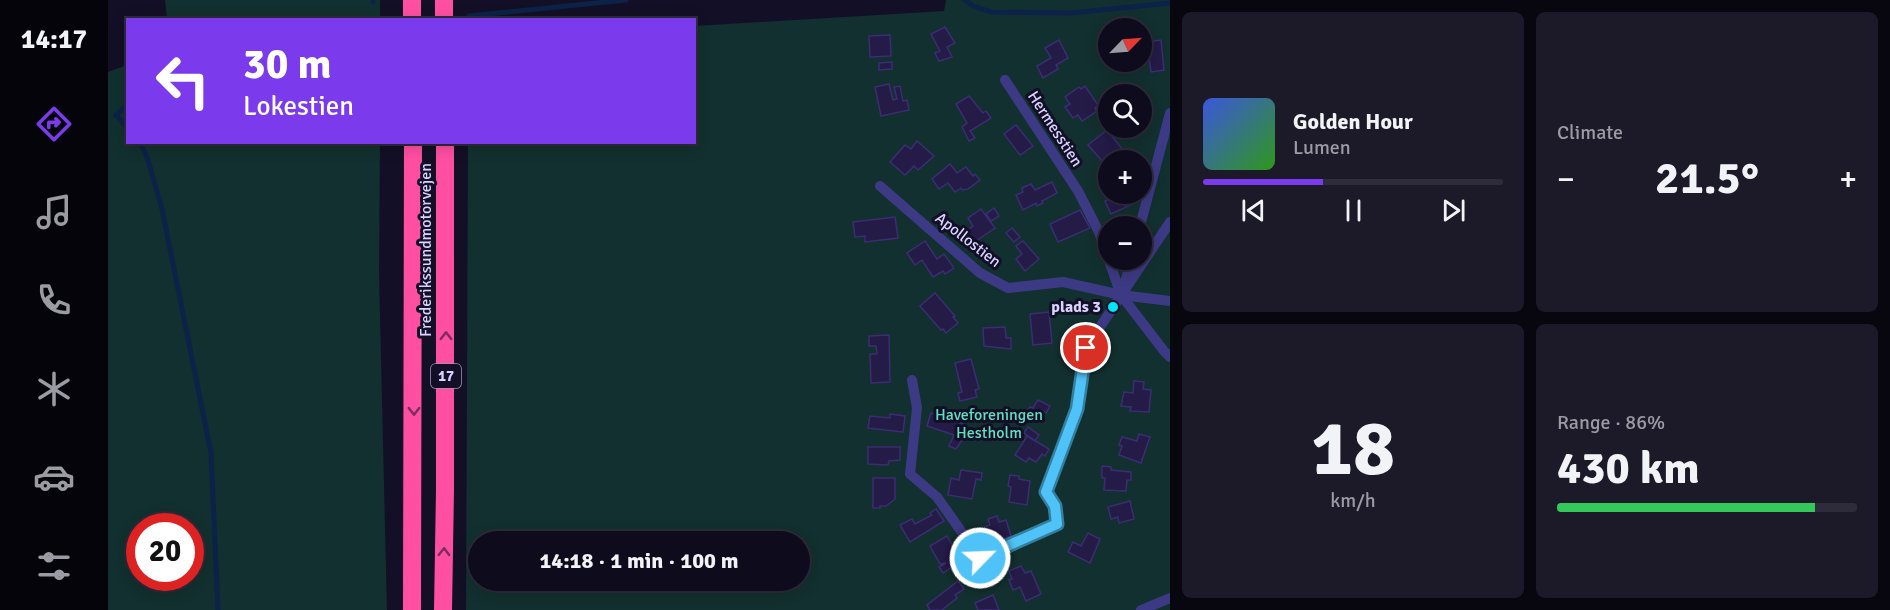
<!DOCTYPE html>
<html lang="en">
<head>
<meta charset="utf-8">
<style>
	:root { --surface:#0e0b1c; --page:#1c1929; --text:#f1f3f6; --muted:#9b9ba3; --line:#2e2b3b; --accent:#7c3aed }
	body { margin:0; font-family:Signika,sans-serif; background:var(--page); color:var(--text); height:100vh; display:flex; flex-direction:column; font-size:22px; white-space:nowrap }
	* { box-sizing:border-box; margin:0 }
	p { font-size:20px; color:var(--muted) }
	.icon { flex:none; width:33px; height:33px; fill:none; stroke:currentColor; stroke-width:2; stroke-linecap:round; stroke-linejoin:round }
	.map { position:relative; flex:1; overflow:hidden }
	.details { display:flex; flex-direction:column; gap:12px; padding:12px; background:#08060f; width:720px }
	.details>* { flex:none }
	.banner { position:absolute; left:18px; top:18px; width:570px; height:126px; border-radius:0px; box-shadow:0 3px 15px #0003,0 0 0 2px var(--line); background:#7c3aed; color:#fff; overflow:hidden }
	.needle { width:39px; rotate:65deg }
	.tools { position:absolute; left:990px; top:18px; display:grid; gap:12px }
	.tools a { display:grid; place-items:center; width:54px; height:54px; border-radius:50%; background:var(--surface); box-shadow:0 3px 15px #0003,0 0 0 2px var(--line); font-size:30px }
	.speed { position:absolute; left:18px; top:513px; display:flex; gap:12px; font-size:30px; font-weight:700; text-align:center }
	.speed>* { display:grid; place-content:center; width:78px; height:78px; border-radius:50%; background:var(--surface); box-shadow:0 3px 15px #0003,0 0 0 2px var(--line); line-height:1 }
	.speed .limit { border:9px solid #d22; background:#fff; color:#111 }
	.pin { position:absolute; display:grid; place-items:center; width:51px; height:51px; color:#fff; margin:-26px; border:3px solid #fff; border-radius:50%; box-shadow:0 2px 6px #0007 }
	.me { position:absolute; width:66px; margin:-33px; rotate:66deg; stroke-linejoin:round; filter:drop-shadow(0 0 4px #0008) }
	.turn { display:flex; align-items:center; gap:21px; height:126px; padding:0 18px; font-size:27px }
	.turn .icon { width:78px; height:78px; stroke-width:2.5 }
	.turn b { display:block; font-size:42px; line-height:51px }
	.big { font-size:45px; font-weight:700; line-height:1.1 }
	.details .tile { flex:1; display:flex; flex-direction:column; justify-content:center; gap:9px; min-width:0; padding:0 21px; border-radius:9px; background:var(--page) }
	.details .dial { align-items:center; gap:0 }
	.dial b { font-size:78px; line-height:1 }
	.song { display:flex; align-items:center; gap:18px }
	.cover { width:72px; height:72px; border-radius:9px; background:linear-gradient(135deg,hsl(230 70% 55%),hsl(110 70% 35%)) }
	.played { height:6px; border-radius:3px; background:linear-gradient(90deg,var(--accent) 40%,var(--line) 40%) }
	.keys { display:flex; justify-content:space-around; direction:ltr }
	.heat { display:flex; justify-content:space-between; align-items:center; font-size:33px; direction:ltr }
	.charge { height:9px; border-radius:4px; background:linear-gradient(90deg,#34c759 86%,var(--line) 0) }
	.details .tiles { flex:1; display:grid; gap:12px; grid-template-columns:repeat(2,1fr) }
	.trip { position:absolute; left:360px; top:531px; width:342px; height:60px; border-radius:30px; background:var(--surface); box-shadow:0 3px 15px #0003,0 0 0 2px var(--line); font-weight:700; line-height:60px; text-align:center }
	main { display:flex; flex:1; min-height:0 }
	.tab-bar { display:flex; flex-direction:column; width:108px; justify-content:space-around; align-items:center; background:#06040b; color:var(--muted) }
	.tab-bar .icon { width:42px; height:42px }
	.tab-bar .on { color:var(--accent) }
	.tab-bar b { font-size:27px; color:var(--text) }
	.map>svg:first-child { display:block }
</style>
</head>
<body>
<main>
<nav class="tab-bar">
<b>14:17</b>
<svg class="icon on" aria-label="directions" viewBox="0 0 24 24"><path d="M12 3l9 9-9 9-9-9zM9 14v-3h6M13 9l2 2-2 2"/></svg>
<svg class="icon" aria-label="music" viewBox="0 0 24 24"><path d="M9 18V5l10-2v13"/><circle cx="6" cy="18" r="3"/><circle cx="16" cy="16" r="3"/></svg>
<svg class="icon" aria-label="phone" viewBox="0 0 24 24"><path d="M5 4h4l2 5-3 2q2 4 5 5l2-3 5 2v4C11 20 4 13 5 4z"/></svg>
<svg class="icon" aria-label="climate" viewBox="0 0 24 24"><path d="M12 3v18M4 7l16 10M4 17L20 7"/></svg>
<svg class="icon" aria-label="car" viewBox="0 0 24 24"><path d="M5 17H2v-5l4-1 3-4h7l3 4 3 1v5h-3M9 17h6M6 11h13"/><circle cx="7" cy="17" r="2"/><circle cx="17" cy="17" r="2"/></svg>
<svg class="icon" aria-label="filters" viewBox="0 0 24 24"><path d="M4 7h16M4 17h16"/><circle cx="9" cy="7" r="2"/><circle cx="15" cy="17" r="2"/></svg>
</nav>
<div class="map">
<svg width="1062" height="610" viewBox="0 0 1062 610">
	<rect width="100%" height="100%" fill="#130f26"/>
	<!-- green -->
	<g fill="#12302f" fill-rule="evenodd">
		<path d="M57,0H272V19H59Z"/>
		<path d="M838,0H1062V610H358L360,143L586,142L587,26L836,11ZM1000,28H1034V62H1000ZM1000,94H1034V128H1000ZM1000,160H1034V194H1000ZM1000,226H1034V260H1000ZM370,542H692V580H370Z"/>
		<path d="M19,65L20,142L272,143L271,273L279,610H0V72ZM82,526V578H32V526Z"/>
	</g>
	<g fill="none" stroke-linecap="round" stroke-linejoin="round">
		<!-- stream -->
		<g stroke="#0c2248" stroke-width="5">
			<path d="M265,0V2"/>
			<path d="M857,0L865,6L883,12L963,13L1062,3"/>
			<path d="M361,16L518,0"/>
			<path d="M8,115L20,128"/>
			<path d="M8,115L20,104"/>
			<path d="M32,142L39,157L54,209L103,453L110,610"/>
		</g>
	</g>
	<!-- building -->
	<g fill="#241b47" stroke="#3b2d73" stroke-width="1.5">
		<path d="M837,27L847,43L839,47L844,57L831,61L827,53L832,51L823,34Z"/>
		<path d="M782,35L783,56L762,57L761,36Z"/>
		<path d="M951,40L960,58L948,65L950,69L935,78L929,66L943,58L937,48Z"/>
		<path d="M1053,40L1056,70L1043,72L1039,42Z"/>
		<path d="M784,62V69L771,70V63Z"/>
		<path d="M781,84L785,100L789,99L786,87L792,86L795,101L799,100L801,110L773,116L767,87Z"/>
		<path d="M977,86L990,105L987,108L989,111L974,121L970,115L965,118L957,107L962,104L957,97L971,87L973,89Z"/>
		<path d="M861,96L875,113L878,111L883,118L862,131L867,138L861,141L854,127L859,123L848,104Z"/>
		<path d="M908,125L925,146L912,155L896,134Z"/>
		<path d="M999,130L1015,150L995,162L980,145Z"/>
		<path d="M809,141L826,156L810,170L806,166L797,175L782,162L797,145L803,149Z"/>
		<path d="M842,164L849,173L858,167L865,176L867,174L872,180L860,189L854,190L853,188L847,192L840,183L831,189L824,179Z"/>
		<path d="M944,182L949,193L934,201L935,203L929,206L928,203L915,210L908,195L915,192L914,188L923,184L927,190Z"/>
		<path d="M1013,194H1028L1027,203L1003,214L997,201Z"/>
		<path d="M886,208L891,216L883,221L878,214Z"/>
		<path d="M873,209L887,228L862,245L854,234L865,226L860,218Z"/>
		<path d="M972,210L982,228L950,242L942,224Z"/>
		<path d="M787,217L790,238L757,242V236L747,237L745,222Z"/>
		<path d="M904,228L912,237L906,242L898,233Z"/>
		<path d="M817,241L829,259L836,254L846,268L837,274L835,271L825,277L814,260L807,265L799,253Z"/>
		<path d="M915,241L931,259L917,271L908,259L914,254L908,246Z"/>
		<path d="M827,293L847,316L845,317L850,323L838,333L835,329L833,330L812,306Z"/>
		<path d="M941,312L944,343L925,345L922,314Z"/>
		<path d="M897,327L898,338H903V349L876,346L875,328Z"/>
		<path d="M781,335L782,382L763,383L762,354H769L768,346H761V336Z"/>
		<path d="M863,359L871,389L867,390L869,397L852,401L850,393L854,392L847,363Z"/>
		<path d="M1026,381L1036,382L1035,389L1043,390L1041,412L1022,411L1023,407L1013,406L1016,392L1025,393Z"/>
		<path d="M930,400L942,406L938,413L934,410L928,421L917,414L922,407L925,408Z"/>
		<path d="M823,413L855,424V425L861,430L848,449L841,446L846,435L819,426Z"/>
		<path d="M782,414L797,416L795,432L760,428L762,416L782,418Z"/>
		<path d="M920,427L931,435L927,441L916,433Z"/>
		<path d="M1031,434L1042,437L1033,463L1011,455L1014,446L1011,445L1014,437L1029,441Z"/>
		<path d="M919,436L941,449L937,456L934,454L928,462L921,458L918,462L907,455Z"/>
		<path d="M760,447H792V460L781,461L780,465L760,464Z"/>
		<path d="M994,466L1003,467V470L1023,472V480H1019L1018,491L996,490L997,478H994Z"/>
		<path d="M853,470L874,473L873,480L868,479L864,499L840,495L843,478L851,480Z"/>
		<path d="M902,475L911,476V479L922,481L919,505L901,502L903,487L900,486Z"/>
		<path d="M765,478H787V499L778,506H772V508H765Z"/>
		<path d="M1022,501L1026,519L1011,523L1010,517L1003,519L1000,507Z"/>
		<path d="M828,509L836,521L802,542L792,525L804,519L807,524L824,515L822,513Z"/>
		<path d="M889,516L891,522L898,520L903,536L882,543H876L873,534L878,532L876,527L882,525L880,519Z"/>
		<path d="M980,533L992,539L982,563L960,552L965,542L973,546Z"/>
		<path d="M839,536L853,561L835,573L831,567L838,563L832,564L822,546Z"/>
		<path d="M913,566L917,573L923,571L933,594L918,601L912,587L905,590L901,580L904,579L901,571Z"/>
		<path d="M850,581L856,589L847,595L849,598L834,610H822L819,605Z"/>
		<path d="M885,595L891,610H870L867,603Z"/>
	</g>
	<g fill="none" stroke-linecap="round" stroke-linejoin="round">
		<!-- lane -->
		<g stroke="#3d3a85" stroke-width="10">
			<path d="M897,80L970,191L991,232L1013,295L1056,351L1062,357"/>
			<path d="M772,186L872,273L900,288L955,282L1013,295L1062,301"/>
			<path d="M1032,226L1062,113"/>
			<path d="M1016,286L1023,260"/>
			<path d="M804,380L809,408L802,474L829,497L872,558L949,524L947,506L938,492L968,409L978,348L1062,222"/>
			<path d="M1033,610L1062,598"/>
		</g>
		<!-- highway -->
		<g stroke="#ff4fa3" stroke-width="18">
			<path d="M304,0V20"/>
			<path d="M336,0V20"/>
			<path d="M304,610L305,142"/>
			<path d="M335,610L337,490V142"/>
		</g>
	</g>
	<!-- one-way arrows -->
	<defs><path id="oneway-chevron" d="M-2-3.5L2.5 0L-2 3.5" fill="none" stroke-width="1.6" stroke-linecap="round" stroke-linejoin="round" transform="scale(1.5)"/></defs>
	<g stroke="#7d2c5e">
		<use href="#oneway-chevron" transform="translate(338 336) rotate(-90)"/>
		<use href="#oneway-chevron" transform="translate(306 411) rotate(90)"/>
		<use href="#oneway-chevron" transform="translate(336 552) rotate(-89)"/>
	</g>
	<g fill="none" stroke-linecap="round" stroke-linejoin="round">
		<defs>
			<path id="route" d="M872,558L949,524L947,506L938,492L969,409L978,348"/>
		</defs>
		<!-- route casing -->
		<use href="#route" stroke="#337fa1" stroke-width="15"/>
		<!-- route -->
		<use href="#route" stroke="#4fc3f7" stroke-width="10"/>
	</g>
	<!-- markers -->
	<circle fill="#00e5ff" stroke="#130f26" stroke-width="2" cx="1005" cy="307" r="6"/>
	<g text-anchor="middle" dominant-baseline="central" stroke-width="6" stroke-linejoin="round" paint-order="stroke">
		<!-- shield labels -->
		<rect fill="#130f26" stroke="#9e99be" stroke-width="1.5" x="323" y="364" width="30" height="24" rx="4.5"/>
		<g font-size="15" font-weight="bold" fill="#d9d4ff">
			<text x="338" y="376">17</text>
		</g>
		<!-- street labels -->
		<g font-size="16" fill="#d9d4ff" stroke="#130f26">
			<text transform="translate(947 129) rotate(57)">Hermesstien</text>
			<text transform="translate(860 240) rotate(38)">Apollostien</text>
			<text transform="translate(318 250) rotate(-90)">Frederikssundmotorvejen</text>
		</g>
		<!-- poi labels -->
		<g font-size="16" font-weight="bold" fill="#d9d4ff" stroke="#130f26" text-anchor="end">
			<text x="993" y="307">plads 3</text>
		</g>
		<!-- park labels -->
		<g font-size="16" fill="#5fe0c0" stroke="#130f26">
			<text x="881" y="415">Haveforeningen<tspan x="881" dy="18">Hestholm</tspan></text>
		</g>
	</g>
</svg>
<div class="tools">
<a><svg class="needle" viewBox="-14 -14 28 28"><path d="M0-13l5 13h-10z" fill="#e53935"/><path d="M0 13l5-13h-10z" fill="#9b9ba3"/></svg></a>
<a><svg class="icon" aria-label="search" viewBox="0 0 24 24"><circle cx="10" cy="10" r="6"/><path d="M15 15l6 6"/></svg></a>
<a>+</a>
<a>−</a>
</div>
<div class="speed"><div class="limit">20</div></div>
<div class="pin" style="left:978px;top:348px;background:#d93025"><svg class="icon" aria-label="arrive" viewBox="0 0 24 24"><path d="M6 21V4h12l-3 4 3 4H6"/></svg></div>
<svg class="me" style="left:872px;top:558px" viewBox="-20 -20 40 40"><circle r="17" fill="#4fc3f7" stroke="#fff" stroke-width="3"/><path d="M0-11L8 9 0 5-8 9z" fill="#fff"/></svg>
<div class="trip">14:18 · 1 min · 100 m</div>
<div class="banner">
<div class="turn"><svg class="icon" aria-label="left" viewBox="0 0 24 24"><path d="M17 20v-9H6M10 6l-5 5 5 5"/></svg><div><b>30 m</b>Lokestien</div></div>
</div>
</div>
<section class="details">
<div class="tiles">
<div class="tile">
<div class="song"><i class="cover"></i><div><b>Golden Hour</b><p>Lumen</p></div></div>
<div class="played"></div>
<div class="keys"><svg class="icon" aria-label="previous" viewBox="0 0 24 24"><path d="M18 5L8 12l10 7zM5 5v14"/></svg><svg class="icon" aria-label="pause" viewBox="0 0 24 24"><path d="M8 5v14M16 5v14"/></svg><svg class="icon" aria-label="next" viewBox="0 0 24 24"><path d="M6 5l10 7-10 7zM19 5v14"/></svg></div>
</div>
<div class="tile"><p>Climate</p>
<div class="heat"><a>−</a><b class="big">21.5°</b><a>+</a></div>
</div>
<div class="tile dial"><b>18</b><p>km/h</p></div>
<div class="tile"><p>Range · 86%</p><b class="big">430 km</b><div class="charge"></div></div>
</div>
</section>
</main>
</body>
</html>
